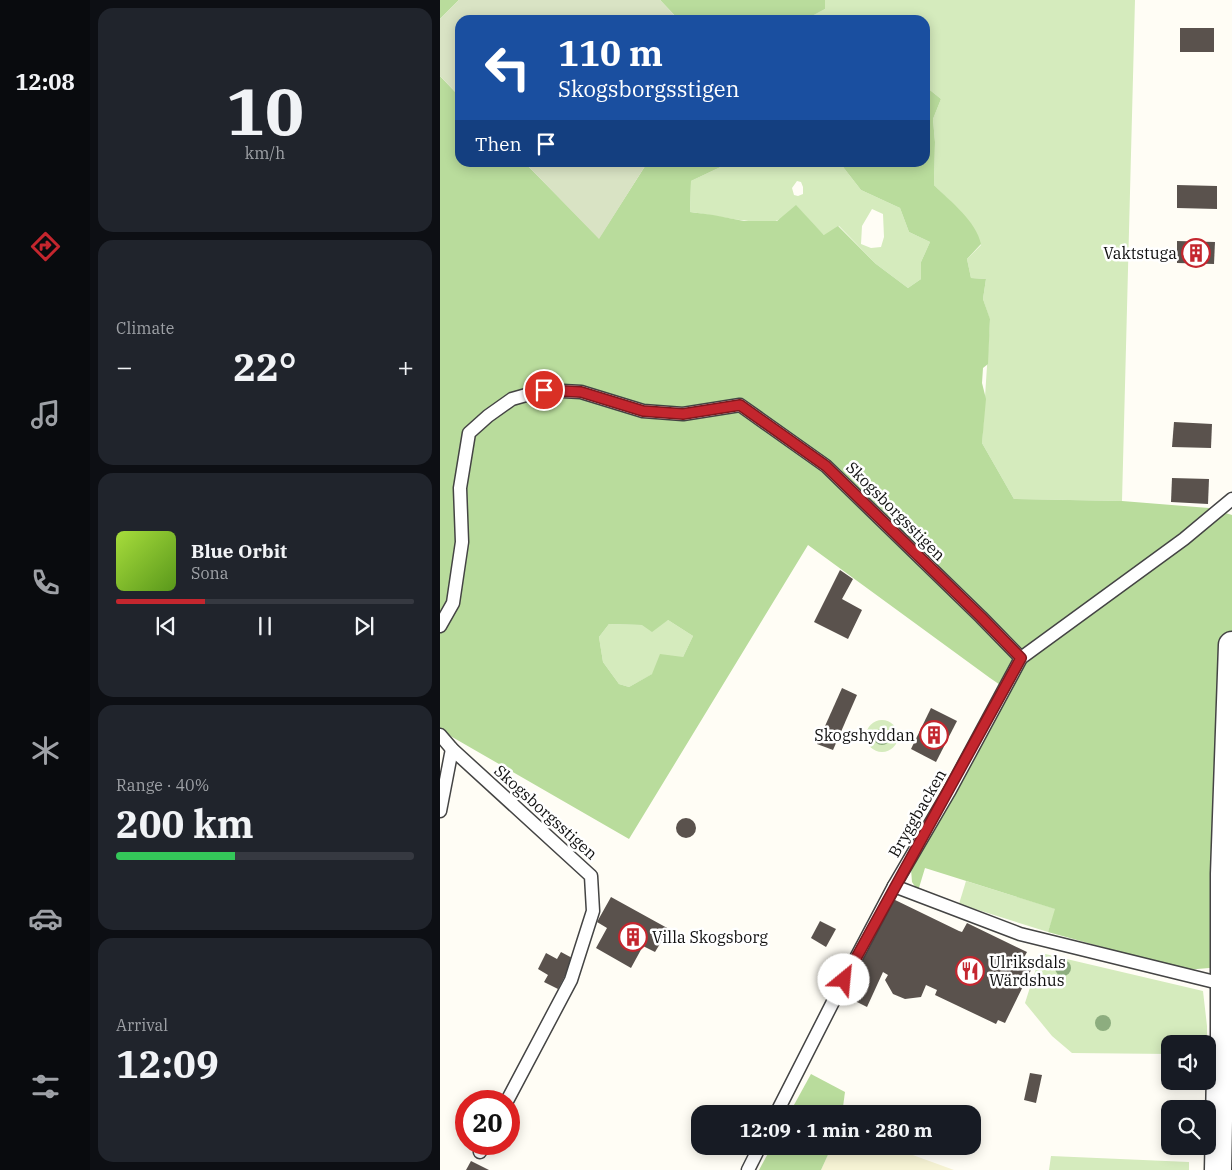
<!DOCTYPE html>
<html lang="en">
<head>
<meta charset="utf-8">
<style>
	:root { --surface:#171b24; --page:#20242c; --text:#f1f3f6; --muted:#9ea1a6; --line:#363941; --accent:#c4262e }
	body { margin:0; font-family:"IBM Plex Serif",serif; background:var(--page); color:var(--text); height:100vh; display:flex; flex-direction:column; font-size:19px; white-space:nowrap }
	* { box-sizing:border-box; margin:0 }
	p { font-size:16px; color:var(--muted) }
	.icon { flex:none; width:28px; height:28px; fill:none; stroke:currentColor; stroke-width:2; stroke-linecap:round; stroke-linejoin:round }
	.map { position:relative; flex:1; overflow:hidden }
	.sheet { display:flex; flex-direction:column; gap:8px; padding:8px; background:#0d0f14; width:350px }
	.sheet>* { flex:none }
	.hud { position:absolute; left:15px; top:15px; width:475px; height:152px; border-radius:15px; box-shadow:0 2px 12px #0003; background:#1a4fa0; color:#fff; overflow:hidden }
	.fabs { position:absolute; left:721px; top:1035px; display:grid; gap:10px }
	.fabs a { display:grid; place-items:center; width:55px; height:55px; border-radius:10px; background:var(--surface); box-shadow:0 2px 12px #0003; font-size:25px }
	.speed { position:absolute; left:15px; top:1090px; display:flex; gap:10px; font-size:25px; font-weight:700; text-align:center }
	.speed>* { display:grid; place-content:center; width:65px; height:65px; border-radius:50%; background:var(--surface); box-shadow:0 2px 12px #0003; line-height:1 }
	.speed .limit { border:8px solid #d22; background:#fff; color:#111 }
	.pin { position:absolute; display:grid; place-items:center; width:42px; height:42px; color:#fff; margin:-21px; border:2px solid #fff; border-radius:50%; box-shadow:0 1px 5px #0007 }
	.me { position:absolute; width:55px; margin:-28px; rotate:28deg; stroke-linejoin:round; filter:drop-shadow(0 0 4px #0008) }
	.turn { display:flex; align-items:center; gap:18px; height:105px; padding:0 20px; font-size:22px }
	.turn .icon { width:65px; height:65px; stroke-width:2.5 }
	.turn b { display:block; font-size:35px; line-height:42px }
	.then { display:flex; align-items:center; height:48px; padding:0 20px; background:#0003; gap:10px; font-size:19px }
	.big { font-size:38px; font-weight:800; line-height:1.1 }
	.sheet .tile { flex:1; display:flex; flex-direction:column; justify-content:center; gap:8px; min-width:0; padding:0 18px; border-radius:15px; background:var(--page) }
	.sheet .dial { align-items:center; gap:0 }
	.dial b { font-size:65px; line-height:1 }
	.song { display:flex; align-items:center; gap:15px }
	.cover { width:60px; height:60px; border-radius:8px; background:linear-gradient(135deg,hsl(80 70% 55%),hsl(90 70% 35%)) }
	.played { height:5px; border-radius:2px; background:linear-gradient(90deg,var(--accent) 30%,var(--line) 30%) }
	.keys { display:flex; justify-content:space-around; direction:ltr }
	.heat { display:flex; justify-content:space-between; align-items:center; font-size:28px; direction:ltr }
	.charge { height:8px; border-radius:4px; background:linear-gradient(90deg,#34c759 40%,var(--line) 0) }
	.trip { position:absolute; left:251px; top:1105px; width:290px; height:50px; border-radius:15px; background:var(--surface); box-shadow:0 2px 12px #0003; font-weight:800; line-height:50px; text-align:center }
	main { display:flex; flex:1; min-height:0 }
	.menu { display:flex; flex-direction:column; width:90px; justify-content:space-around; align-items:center; background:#090b0e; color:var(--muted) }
	.menu .icon { width:35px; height:35px }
	.menu .active { color:var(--accent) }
	.menu b { font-size:22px; color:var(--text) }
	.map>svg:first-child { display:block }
</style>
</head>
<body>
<main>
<nav class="menu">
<b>12:08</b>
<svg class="icon active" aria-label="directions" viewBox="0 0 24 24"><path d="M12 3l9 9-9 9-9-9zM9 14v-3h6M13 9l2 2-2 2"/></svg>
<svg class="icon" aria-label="music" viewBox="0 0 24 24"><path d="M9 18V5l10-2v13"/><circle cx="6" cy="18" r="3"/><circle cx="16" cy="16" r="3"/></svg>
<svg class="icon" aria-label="phone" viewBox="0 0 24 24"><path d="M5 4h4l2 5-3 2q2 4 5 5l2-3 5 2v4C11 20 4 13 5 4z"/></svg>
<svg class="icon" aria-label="climate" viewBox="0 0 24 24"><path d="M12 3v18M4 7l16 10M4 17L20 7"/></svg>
<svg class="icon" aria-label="car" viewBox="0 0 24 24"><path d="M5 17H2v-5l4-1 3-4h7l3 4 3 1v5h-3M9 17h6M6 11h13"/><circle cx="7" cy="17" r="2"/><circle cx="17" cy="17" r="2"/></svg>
<svg class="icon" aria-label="filters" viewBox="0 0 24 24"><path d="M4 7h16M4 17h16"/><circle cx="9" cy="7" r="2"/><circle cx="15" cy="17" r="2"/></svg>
</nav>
<section class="sheet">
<div class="tile dial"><b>10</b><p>km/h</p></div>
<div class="tile"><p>Climate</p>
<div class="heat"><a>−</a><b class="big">22°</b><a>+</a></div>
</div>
<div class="tile">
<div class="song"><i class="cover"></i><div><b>Blue Orbit</b><p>Sona</p></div></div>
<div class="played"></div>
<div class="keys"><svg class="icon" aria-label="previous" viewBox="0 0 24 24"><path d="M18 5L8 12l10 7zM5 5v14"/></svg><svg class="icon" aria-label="pause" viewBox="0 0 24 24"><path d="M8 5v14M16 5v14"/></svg><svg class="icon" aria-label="next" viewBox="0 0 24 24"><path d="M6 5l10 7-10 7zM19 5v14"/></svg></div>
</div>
<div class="tile"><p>Range · 40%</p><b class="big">200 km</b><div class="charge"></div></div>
<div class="tile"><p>Arrival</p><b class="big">12:09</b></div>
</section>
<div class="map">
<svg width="792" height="1170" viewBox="0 0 792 1170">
	<rect width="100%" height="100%" fill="#fffdf5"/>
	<!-- farmland -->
	<path fill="#f6f3d4" d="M392,1146H448L514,1170H381Z"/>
	<!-- green -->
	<g fill="#d5ebbd" fill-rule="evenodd">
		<path d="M385,0H695L682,501L574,499L542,443L550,320L543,299L546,279L531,278L527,259L541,245L517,208L494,185L495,142L493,119L501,99L485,86V20H367V18L385,9Z"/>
		<path d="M289,163H400L421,190L460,208L469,232L490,242L481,262V279L468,288L436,264L399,226L385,236L356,206C351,210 345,217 338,220C325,227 268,214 250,212L251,181ZM357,181L361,182L363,187V194L358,196L354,195L352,188ZM432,209L443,214L444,237L441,247L431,248L421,244L422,226Z"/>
		<path d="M228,620L253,636L243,657L189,687L179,684L163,662L159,637L169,624L202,625Z"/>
		<circle cx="442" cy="736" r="16"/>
		<path d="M526,881L616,909L608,932L519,904Z"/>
		<path d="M601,953L763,991L767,1026V1044H730V1054L632,1053L612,1036L585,1003Z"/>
		<path d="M611,1156L749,1162V1170H609Z"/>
	</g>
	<!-- forest -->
	<g fill="#b9dc9c" fill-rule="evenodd">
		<path d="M0,0H19L0,19Z"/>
		<path d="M220,0H385V9L368,18L367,20H239Z"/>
		<path d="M0,76L20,97V162L85,163L159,238L207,163H289L251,181L250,212L273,215L304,221H337L356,205L384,235L398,226L436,264L468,288L481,279V262L490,242L469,232L460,208L421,190L400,163L485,162V86L501,99L493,119L495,142L494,185C511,202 536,221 541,244L527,259L531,278L546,279L543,299L550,319L548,364L543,368L542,383L546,399L542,443L574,499L682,501L769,508L792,515V966L746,970L608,932L615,909L485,868L478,891L472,882L471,869L569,691L550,678L368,545L189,839L0,730ZM228,620L253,636L243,657L220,654L212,674L189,687L179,684L163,662L159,637L169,624L202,625L212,632Z"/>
		<path d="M371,1074L405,1092L402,1114H349Z"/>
		<path d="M332,1146H392L381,1170H319Z"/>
	</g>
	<!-- cemetery -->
	<g fill="#d9e3c4">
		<path d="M19,0H220L239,20H20V97L0,76V19Z"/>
		<path d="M85,163H207L159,239Z"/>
	</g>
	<!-- building -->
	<g fill="#5a524d">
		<rect x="740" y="28" width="34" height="24"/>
		<path d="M737,185L777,186V209L737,208Z"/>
		<path d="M737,241L775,242L774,264L737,263Z"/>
		<path d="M734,422L772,424L771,448L732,447Z"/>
		<path d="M732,478L769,479L768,504L731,502Z"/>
		<path d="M400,570L413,579L402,599L422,610L408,639L374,622Z"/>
		<path d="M402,688L417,695L393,750L377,744Z"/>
		<path d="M491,708L517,721L496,762L471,749Z"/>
		<circle cx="246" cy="828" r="10"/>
		<path d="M171,897L229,929L215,952L203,946L191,968L156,948L167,928L157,922Z"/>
		<path d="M451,898L519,931L522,932L527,923L587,952L582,961L593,966L565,1023L558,1020L556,1024L495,995L497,990L486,985L481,997L465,999L453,994L445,980L448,975L443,972L427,1007L403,995Z"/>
		<path d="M380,921L396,929L386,947L371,938Z"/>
		<path d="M121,952L134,959L118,989L104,982L108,975L98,969L106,953L117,959Z"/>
		<path d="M590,1073L602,1075L596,1103L584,1100Z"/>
		<path d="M31,1161L49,1170H26Z"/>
	</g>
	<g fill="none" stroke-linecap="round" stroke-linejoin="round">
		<defs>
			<g id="service">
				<path d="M0,626L13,603L22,542L20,488L29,433L48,416L72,399L104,390L141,392L203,411L243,414L300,405L386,466L541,617L581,658"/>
				<path d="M0,735L12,749L151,876L153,911L131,980L67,1101"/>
				<path d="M0,811L12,749"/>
				<path d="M454,886L580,934L787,985"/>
				<path d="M336,1114L396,996L454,886L510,790L581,658L744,539L792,499"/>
				<path d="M40,1152L44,1144"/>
				<path d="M308,1170L320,1146"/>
			</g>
			<path id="minor" d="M778,1170L780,1072L784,1044V874L792,645"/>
		</defs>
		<!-- service casing -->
		<use href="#service" stroke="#444" stroke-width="15"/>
		<!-- minor casing -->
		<use href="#minor" stroke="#444" stroke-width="29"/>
		<!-- service -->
		<use href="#service" stroke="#fff" stroke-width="12"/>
		<!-- minor -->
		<use href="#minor" stroke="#fff" stroke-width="26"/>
	</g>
	<!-- trees -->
	<g fill="#8dad7f">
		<circle cx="442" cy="737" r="8"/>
		<circle cx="623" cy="968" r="8"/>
		<circle cx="663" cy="1023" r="8"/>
	</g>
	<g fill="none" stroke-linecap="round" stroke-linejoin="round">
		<defs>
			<path id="route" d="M104,390L141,392L203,411L243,414L300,405L386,466L541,617L581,658L404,980"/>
		</defs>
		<!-- route casing -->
		<use href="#route" stroke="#7f191e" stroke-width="12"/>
		<!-- route -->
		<use href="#route" stroke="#c4262e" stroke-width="9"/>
	</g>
	<!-- icons -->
	<defs>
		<symbol id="building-ring" viewBox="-11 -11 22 22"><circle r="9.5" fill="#fff" stroke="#c4262e" stroke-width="1.5"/><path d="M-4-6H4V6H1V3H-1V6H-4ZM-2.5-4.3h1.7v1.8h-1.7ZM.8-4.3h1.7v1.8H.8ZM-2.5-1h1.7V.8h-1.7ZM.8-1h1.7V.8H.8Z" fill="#c4262e"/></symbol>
		<symbol id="restaurant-ring" viewBox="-11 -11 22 22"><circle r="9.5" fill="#fff" stroke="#c4262e" stroke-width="1.5"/><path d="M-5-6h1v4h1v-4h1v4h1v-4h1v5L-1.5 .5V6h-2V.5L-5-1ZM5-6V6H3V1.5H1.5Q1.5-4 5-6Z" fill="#c4262e"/></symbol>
	</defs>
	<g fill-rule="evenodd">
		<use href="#building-ring" x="740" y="237" width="32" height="32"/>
		<use href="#building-ring" x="478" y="719" width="32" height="32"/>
		<use href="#building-ring" x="177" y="921" width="32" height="32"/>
		<use href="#restaurant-ring" x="514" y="955" width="32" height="32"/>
	</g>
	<g text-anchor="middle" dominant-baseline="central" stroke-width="5" stroke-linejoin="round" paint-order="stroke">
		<!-- poi labels -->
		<g font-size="16" fill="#111" stroke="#fff" text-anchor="end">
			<text x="737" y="253">Vaktstuga</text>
			<text x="475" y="735">Skogshyddan</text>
			<text x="212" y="937" text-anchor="start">Villa Skogsborg</text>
			<text x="549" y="962" text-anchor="start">Ulriksdals<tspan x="549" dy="18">Wärdshus</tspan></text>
		</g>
		<!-- street labels -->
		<g font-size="16" fill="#111" stroke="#fff">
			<text transform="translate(456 511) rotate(45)">Skogsborgsstigen</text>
			<text transform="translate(106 812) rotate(42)">Skogsborgsstigen</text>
			<text transform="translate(477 813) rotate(-60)">Bryggbacken</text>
		</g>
	</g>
</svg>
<div class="fabs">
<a><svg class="icon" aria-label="sound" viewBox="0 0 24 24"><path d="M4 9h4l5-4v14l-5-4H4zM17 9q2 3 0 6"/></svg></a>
<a><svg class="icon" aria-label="search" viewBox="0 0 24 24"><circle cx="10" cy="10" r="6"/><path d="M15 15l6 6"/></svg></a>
</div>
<div class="speed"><div class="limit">20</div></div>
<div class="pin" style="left:104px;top:390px;background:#d93025"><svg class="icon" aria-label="arrive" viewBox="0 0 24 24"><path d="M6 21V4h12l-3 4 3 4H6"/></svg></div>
<svg class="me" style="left:404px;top:980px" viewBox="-20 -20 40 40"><circle r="19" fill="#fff"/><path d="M0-13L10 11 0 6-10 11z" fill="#c4262e"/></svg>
<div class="trip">12:09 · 1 min · 280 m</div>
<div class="hud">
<div class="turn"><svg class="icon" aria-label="left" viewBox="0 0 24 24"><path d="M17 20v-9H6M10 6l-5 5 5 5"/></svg><div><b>110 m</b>Skogsborgsstigen</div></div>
<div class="then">Then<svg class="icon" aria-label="arrive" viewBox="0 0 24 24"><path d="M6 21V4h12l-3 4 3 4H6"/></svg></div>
</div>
</div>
</main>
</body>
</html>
